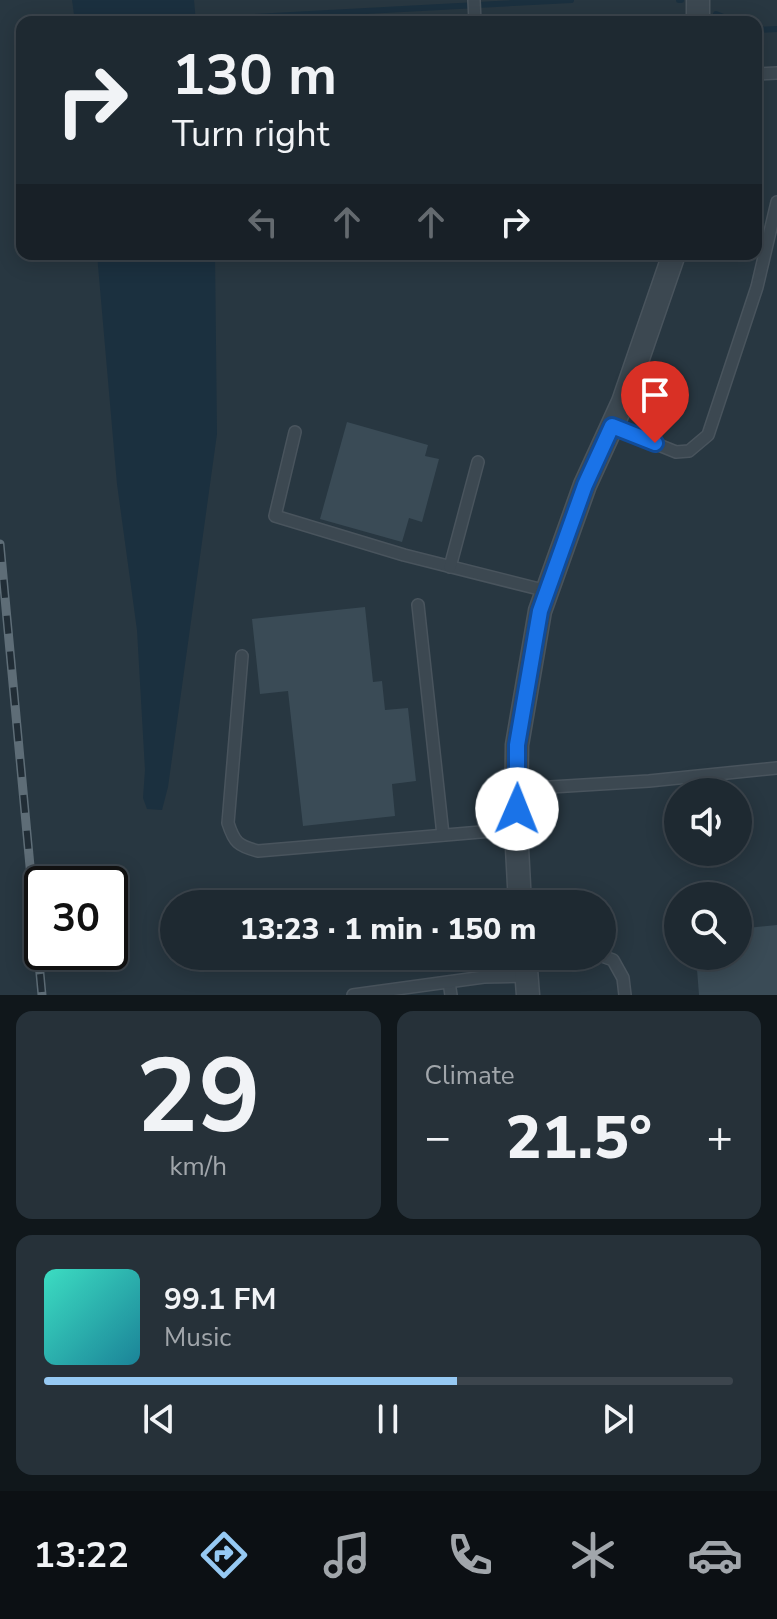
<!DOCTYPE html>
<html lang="en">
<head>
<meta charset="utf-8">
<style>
	:root { --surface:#1e2931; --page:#263139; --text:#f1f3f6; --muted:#a1a6ab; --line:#3c454d; --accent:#96c9f3 }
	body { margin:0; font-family:"Nunito Sans",sans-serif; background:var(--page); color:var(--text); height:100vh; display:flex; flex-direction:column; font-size:30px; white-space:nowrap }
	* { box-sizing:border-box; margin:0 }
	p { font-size:26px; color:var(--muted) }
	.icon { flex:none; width:44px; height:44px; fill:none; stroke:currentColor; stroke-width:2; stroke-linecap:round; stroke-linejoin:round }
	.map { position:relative; height:995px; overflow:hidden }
	.side { display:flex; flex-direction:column; gap:16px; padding:16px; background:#10171b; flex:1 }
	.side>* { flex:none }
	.banner { position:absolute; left:16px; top:16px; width:746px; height:244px; border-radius:16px; box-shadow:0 4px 20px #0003,0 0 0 2px var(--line); background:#1e2931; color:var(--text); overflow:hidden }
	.tools { position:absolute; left:664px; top:778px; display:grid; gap:16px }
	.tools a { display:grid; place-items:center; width:88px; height:88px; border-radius:50%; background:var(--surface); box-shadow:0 4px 20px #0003,0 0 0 2px var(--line); font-size:40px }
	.speed { position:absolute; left:24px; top:866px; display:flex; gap:16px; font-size:40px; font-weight:700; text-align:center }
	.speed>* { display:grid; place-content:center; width:104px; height:104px; border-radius:50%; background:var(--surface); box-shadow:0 4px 20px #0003,0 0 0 2px var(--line); line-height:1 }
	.speed .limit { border:4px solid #111; border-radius:12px; background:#fff; color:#111 }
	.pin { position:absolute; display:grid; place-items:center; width:68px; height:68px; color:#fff; margin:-82px -34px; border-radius:50% 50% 50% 0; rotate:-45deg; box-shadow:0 0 8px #0007 }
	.pin .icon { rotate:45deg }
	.me { position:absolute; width:88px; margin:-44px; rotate:1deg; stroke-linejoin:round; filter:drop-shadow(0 0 6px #0008) }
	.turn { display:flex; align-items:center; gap:28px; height:168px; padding:0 24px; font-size:36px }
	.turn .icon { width:104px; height:104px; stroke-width:2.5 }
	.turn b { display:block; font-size:56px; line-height:68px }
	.lanes { display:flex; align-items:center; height:76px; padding:0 24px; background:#0003; justify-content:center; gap:40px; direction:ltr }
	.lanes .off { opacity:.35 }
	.big { font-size:60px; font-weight:800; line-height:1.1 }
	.side .widget { flex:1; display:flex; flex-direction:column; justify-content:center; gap:12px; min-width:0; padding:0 28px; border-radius:16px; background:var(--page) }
	.side .dial { align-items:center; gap:0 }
	.dial b { font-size:104px; line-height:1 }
	.song { display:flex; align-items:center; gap:24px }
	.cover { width:96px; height:96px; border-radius:12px; background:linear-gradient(135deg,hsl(170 70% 55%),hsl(190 70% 35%)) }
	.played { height:8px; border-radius:4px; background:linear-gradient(90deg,var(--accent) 60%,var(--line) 60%) }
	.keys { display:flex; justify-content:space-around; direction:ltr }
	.heat { display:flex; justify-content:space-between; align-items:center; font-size:44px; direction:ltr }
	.side .tiles { flex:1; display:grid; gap:16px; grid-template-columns:1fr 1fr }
	.widget:last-child { grid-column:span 2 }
	.trip { position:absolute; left:160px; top:890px; width:456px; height:80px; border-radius:40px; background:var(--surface); box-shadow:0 4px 20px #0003,0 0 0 2px var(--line); font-weight:800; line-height:80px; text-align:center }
	.tab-bar { display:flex; height:128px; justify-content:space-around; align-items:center; background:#0c1014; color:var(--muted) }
	.tab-bar .icon { width:56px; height:56px }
	.tab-bar .current { color:var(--accent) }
	.tab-bar b { font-size:36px; color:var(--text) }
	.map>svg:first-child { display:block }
</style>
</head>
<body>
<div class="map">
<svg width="777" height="995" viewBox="0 0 777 995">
	<rect width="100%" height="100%" fill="#283741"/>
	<!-- water -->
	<g fill="#1b303f">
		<path d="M72,0H194L196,22H75Z"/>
		<path d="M97,254H215L217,434L168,787L162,810L147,809L143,798L145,770L137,630L117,484Z"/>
	</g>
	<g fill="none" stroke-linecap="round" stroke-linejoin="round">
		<!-- stream -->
		<g stroke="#1b303f" stroke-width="6">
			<path d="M679,0H681"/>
			<path d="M716,14L736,22"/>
			<path d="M196,20L571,0"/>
			<path d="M756,30L777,29"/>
		</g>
	</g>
	<!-- building -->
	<g fill="#3a4b56">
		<path d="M347,422L428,445L425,456L439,459L422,522L409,518L402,542L320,519Z"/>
		<path d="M365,607L373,682L382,681L385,710L408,708L416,781L392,784L395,816L303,826L288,691L260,694L252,619Z"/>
		<path d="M777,925V995H699L696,956H738V929Z"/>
	</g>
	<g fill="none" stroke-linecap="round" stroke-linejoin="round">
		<defs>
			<g id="lane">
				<path d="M474,0L475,22"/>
				<path d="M756,74L777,73"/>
				<path d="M612,426L676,452L689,451L708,435L757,287L777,202"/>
				<path d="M295,432L275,516L404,555L547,591"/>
				<path d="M450,567L478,462"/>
				<path d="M418,605L443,835"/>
				<path d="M242,656L228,823C234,842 238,846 258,851L516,829"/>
				<path d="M518,789L649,781L777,768"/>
				<path d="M602,956L613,960L623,978L625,995"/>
				<path d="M526,963L586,956"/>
				<path d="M449,982L451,995"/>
				<path d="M353,995L484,977L526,976"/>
			</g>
			<g id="street">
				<path d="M698,22V0"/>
				<path d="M520,904L516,829L517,745L540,611L585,485L623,402L674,254"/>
				<path d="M525,956L528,995"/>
			</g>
		</defs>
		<!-- lane casing -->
		<use href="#lane" stroke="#49545d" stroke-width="14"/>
		<!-- street casing -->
		<use href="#street" stroke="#49545d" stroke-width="25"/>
		<!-- lane -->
		<use href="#lane" stroke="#3c4851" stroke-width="11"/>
		<!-- street -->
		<use href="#street" stroke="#3c4851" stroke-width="22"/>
		<defs>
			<path id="rail" d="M0,544L42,995"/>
		</defs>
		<!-- rail casing -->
		<use href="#rail" stroke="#5e6d77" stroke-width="9"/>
		<!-- rail -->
		<use href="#rail" stroke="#212d36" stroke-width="6" stroke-dasharray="18" stroke-linecap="butt"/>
	</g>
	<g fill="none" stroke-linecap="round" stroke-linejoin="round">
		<defs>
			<path id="route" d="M517,809V745L540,611L585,485L612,426L655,443"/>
		</defs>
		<!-- route casing -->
		<use href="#route" stroke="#114b97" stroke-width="20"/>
		<!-- route -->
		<use href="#route" stroke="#1a73e8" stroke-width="14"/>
	</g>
</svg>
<div class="tools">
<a><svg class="icon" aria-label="sound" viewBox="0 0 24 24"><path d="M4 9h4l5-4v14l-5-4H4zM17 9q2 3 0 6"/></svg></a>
<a><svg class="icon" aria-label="search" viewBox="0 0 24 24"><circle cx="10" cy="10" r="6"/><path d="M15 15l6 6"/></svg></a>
</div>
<div class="speed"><div class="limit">30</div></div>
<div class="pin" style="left:655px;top:443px;background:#d93025"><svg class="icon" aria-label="arrive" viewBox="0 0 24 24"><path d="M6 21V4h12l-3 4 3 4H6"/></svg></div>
<svg class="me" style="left:517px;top:809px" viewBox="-20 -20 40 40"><circle r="19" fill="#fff"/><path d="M0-13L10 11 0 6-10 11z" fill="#1a73e8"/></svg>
<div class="trip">13:23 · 1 min · 150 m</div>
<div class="banner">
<div class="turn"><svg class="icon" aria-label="right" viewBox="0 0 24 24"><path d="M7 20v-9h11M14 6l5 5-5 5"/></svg><div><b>130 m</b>Turn right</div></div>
<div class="lanes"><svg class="icon off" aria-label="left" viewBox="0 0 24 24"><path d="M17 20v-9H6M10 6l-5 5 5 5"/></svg><svg class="icon off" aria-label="ahead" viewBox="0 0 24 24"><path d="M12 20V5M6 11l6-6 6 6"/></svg><svg class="icon off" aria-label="ahead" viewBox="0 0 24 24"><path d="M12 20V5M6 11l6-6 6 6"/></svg><svg class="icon" aria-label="right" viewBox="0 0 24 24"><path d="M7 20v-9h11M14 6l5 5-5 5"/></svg></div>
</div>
</div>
<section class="side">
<div class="tiles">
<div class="widget dial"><b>29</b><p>km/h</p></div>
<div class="widget"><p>Climate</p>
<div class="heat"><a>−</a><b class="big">21.5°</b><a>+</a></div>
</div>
<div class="widget">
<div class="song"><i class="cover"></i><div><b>99.1 FM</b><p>Music</p></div></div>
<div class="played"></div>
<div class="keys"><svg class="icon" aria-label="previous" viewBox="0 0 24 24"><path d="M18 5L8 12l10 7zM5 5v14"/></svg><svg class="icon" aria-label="pause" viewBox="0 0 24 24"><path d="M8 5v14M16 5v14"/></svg><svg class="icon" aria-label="next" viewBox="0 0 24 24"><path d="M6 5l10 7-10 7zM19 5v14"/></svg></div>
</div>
</div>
</section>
<nav class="tab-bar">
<b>13:22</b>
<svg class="icon current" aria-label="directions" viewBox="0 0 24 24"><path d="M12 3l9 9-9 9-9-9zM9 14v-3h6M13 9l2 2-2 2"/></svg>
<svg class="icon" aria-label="music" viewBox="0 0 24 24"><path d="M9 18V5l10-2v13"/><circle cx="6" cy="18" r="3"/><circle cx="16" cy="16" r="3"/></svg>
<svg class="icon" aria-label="phone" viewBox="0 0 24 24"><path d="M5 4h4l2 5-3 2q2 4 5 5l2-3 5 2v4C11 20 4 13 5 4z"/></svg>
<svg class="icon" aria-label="climate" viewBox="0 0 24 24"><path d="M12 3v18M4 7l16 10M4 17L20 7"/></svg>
<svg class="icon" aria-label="car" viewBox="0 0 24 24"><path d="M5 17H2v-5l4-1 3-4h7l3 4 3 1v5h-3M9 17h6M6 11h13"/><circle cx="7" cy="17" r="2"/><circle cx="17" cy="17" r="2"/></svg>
</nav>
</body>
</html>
